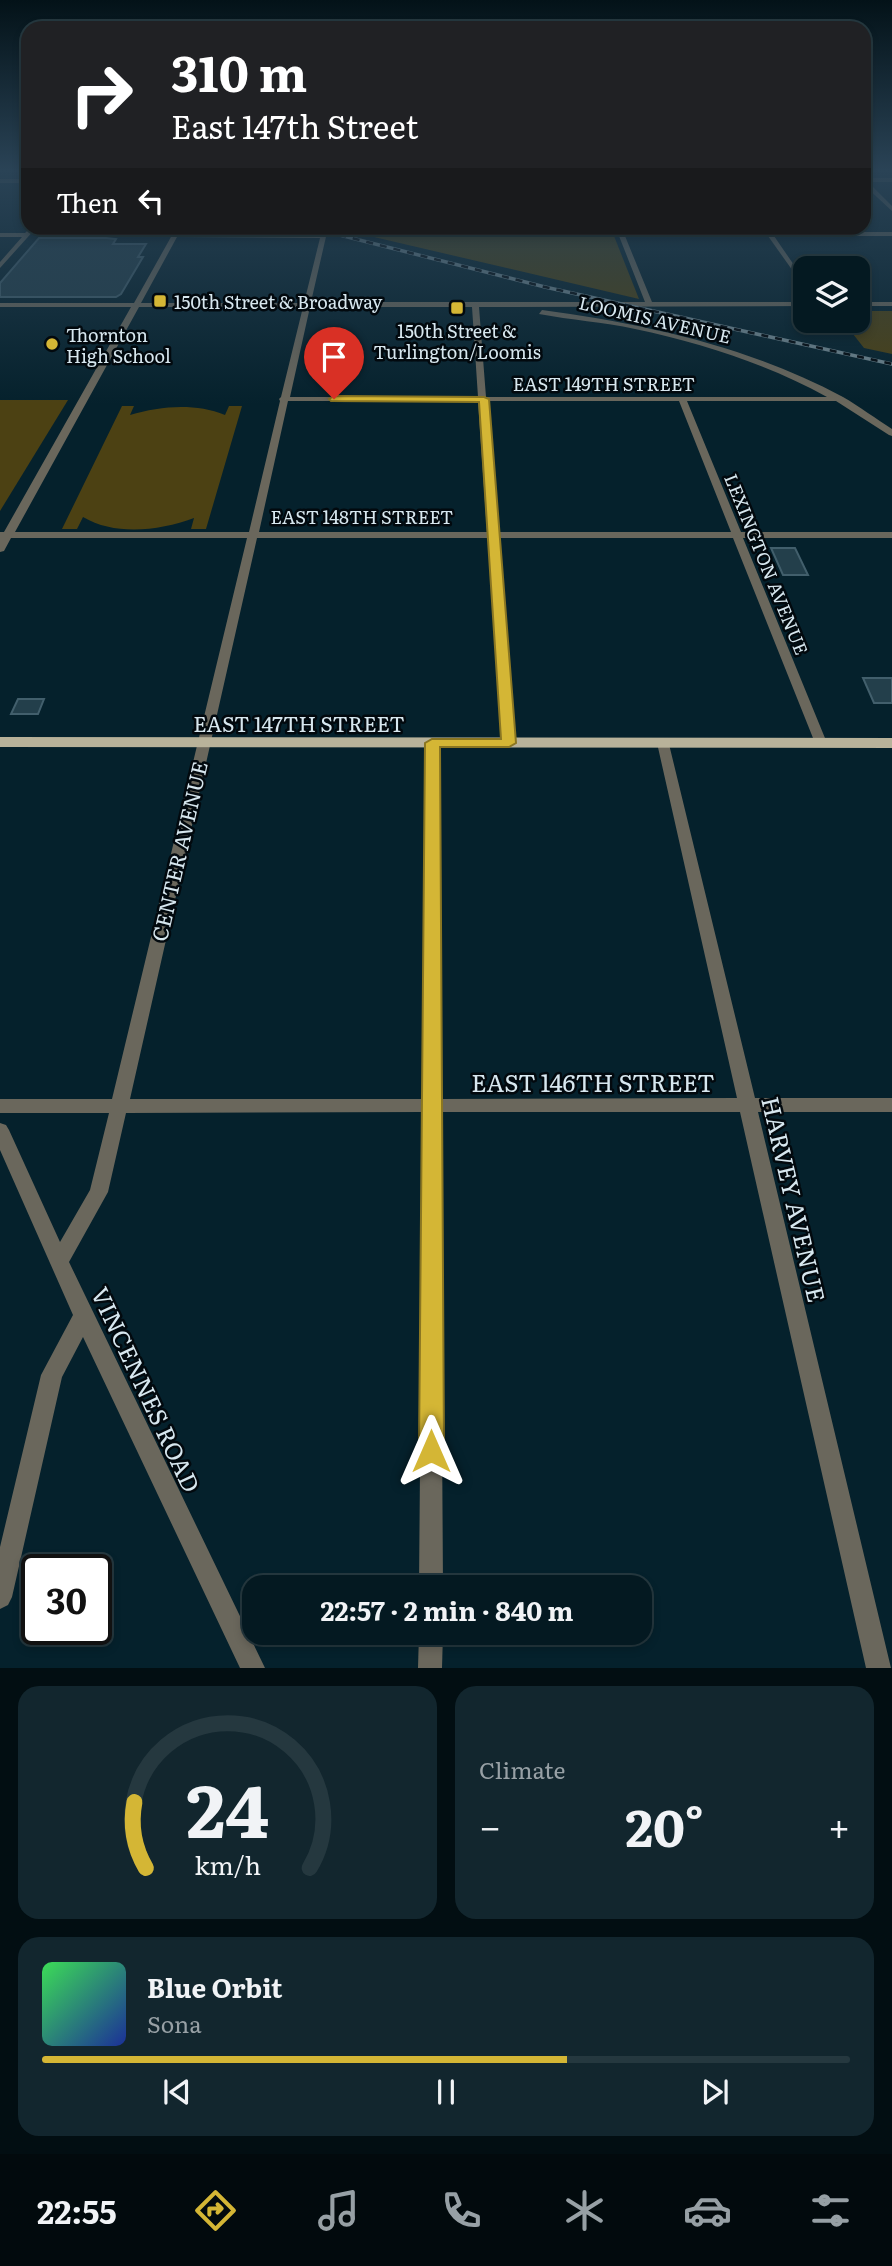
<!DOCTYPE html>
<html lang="en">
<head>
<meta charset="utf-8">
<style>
	:root { --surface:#041921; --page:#12262e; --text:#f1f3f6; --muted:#97a0a5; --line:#25383f; --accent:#d4b635 }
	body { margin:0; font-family:Literata,serif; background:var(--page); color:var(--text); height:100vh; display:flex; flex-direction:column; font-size:26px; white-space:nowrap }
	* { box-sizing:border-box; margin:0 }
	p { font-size:23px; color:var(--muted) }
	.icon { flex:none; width:38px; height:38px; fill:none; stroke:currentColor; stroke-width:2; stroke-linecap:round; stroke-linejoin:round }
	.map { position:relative; height:1668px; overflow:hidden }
	.sheet { display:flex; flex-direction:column; gap:18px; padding:18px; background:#020e12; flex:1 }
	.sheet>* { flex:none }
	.guide { position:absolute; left:21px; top:21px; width:850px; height:214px; border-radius:21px; box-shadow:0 4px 10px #0003,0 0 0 2px var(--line); background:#202124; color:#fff; overflow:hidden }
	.tools { position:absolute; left:793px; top:256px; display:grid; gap:14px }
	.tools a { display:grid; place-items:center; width:77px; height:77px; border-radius:14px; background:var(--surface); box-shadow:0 4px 10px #0003,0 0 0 2px var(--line); font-size:35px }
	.speed { position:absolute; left:21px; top:1554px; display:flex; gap:14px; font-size:35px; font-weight:700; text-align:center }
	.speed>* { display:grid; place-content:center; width:91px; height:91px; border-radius:50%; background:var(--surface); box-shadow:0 4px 10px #0003,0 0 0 2px var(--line); line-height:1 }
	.speed .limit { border:4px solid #111; border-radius:10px; background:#fff; color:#111 }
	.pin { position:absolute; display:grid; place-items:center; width:60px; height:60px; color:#fff; margin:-72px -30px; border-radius:50% 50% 50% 0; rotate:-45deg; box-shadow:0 0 7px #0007 }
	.pin .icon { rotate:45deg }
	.me { position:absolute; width:77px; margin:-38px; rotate:0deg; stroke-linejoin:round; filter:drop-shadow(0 0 5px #0008) }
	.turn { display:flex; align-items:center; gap:24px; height:147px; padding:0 35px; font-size:32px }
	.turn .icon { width:91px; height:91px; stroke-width:2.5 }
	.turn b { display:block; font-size:49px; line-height:60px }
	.then { display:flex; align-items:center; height:66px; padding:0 35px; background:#0003; gap:14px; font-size:26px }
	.big { font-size:52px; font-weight:700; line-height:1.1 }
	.sheet .tile { flex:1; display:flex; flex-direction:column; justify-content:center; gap:10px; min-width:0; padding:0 24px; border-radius:21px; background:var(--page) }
	.sheet .dial { align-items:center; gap:0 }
	.dial svg { height:182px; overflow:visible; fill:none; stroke:var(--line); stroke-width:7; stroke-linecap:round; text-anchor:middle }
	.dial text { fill:var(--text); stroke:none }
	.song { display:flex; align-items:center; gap:21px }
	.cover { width:84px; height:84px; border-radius:10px; background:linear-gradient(135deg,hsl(130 70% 55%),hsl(230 70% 35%)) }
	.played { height:7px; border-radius:4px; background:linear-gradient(90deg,var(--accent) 65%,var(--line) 65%) }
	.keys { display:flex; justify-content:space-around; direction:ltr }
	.heat { display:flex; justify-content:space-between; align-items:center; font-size:38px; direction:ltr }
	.sheet .tiles { flex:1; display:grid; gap:18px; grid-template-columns:1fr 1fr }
	.tile:last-child { grid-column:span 2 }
	.trip { position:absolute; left:242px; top:1575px; width:410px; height:70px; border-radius:21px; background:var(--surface); box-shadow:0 4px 10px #0003,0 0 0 2px var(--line); font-weight:700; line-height:70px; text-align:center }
	.dock { display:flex; height:112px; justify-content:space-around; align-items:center; background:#020a0d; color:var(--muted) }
	.dock .icon { width:49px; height:49px }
	.dock .current { color:var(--accent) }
	.dock b { font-size:32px; color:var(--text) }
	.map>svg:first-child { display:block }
</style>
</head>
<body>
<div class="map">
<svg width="892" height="1668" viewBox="0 0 892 1668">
	<rect width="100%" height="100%" fill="#05212c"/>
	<!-- green -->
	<g fill="#4c4113">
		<path d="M614,236L639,299L374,237Z"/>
		<path d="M858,311H892V354L864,348L842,320H858Z"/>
		<path d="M0,400H68L0,511Z"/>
		<path d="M122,406H134L130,415C161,406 195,403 225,415L229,406H242L206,529H191L194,518C159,531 115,536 83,517L77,529H62Z"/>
	</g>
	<!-- building -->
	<g fill="#233f4b" stroke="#425f6c" stroke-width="2">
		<path d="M39,238H106L116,239L113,244H146L138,257H143L121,294L116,297H0V283Z"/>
		<path d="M771,548H795L808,575H783Z"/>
		<path d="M863,678H892V703H874Z"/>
		<path d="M18,699H44L38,714H11Z"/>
	</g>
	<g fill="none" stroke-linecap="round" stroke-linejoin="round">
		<!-- minor -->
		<g fill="#6a675c" fill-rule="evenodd">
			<path d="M864,178H892V182H868L892,206V211L864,185Z"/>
			<rect x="0" y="179" width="28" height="4"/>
			<path d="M30,228H36L0,268V262L22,237H0V233H25Z"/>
			<path d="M176,228H182L179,233L320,234L322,228H328L311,302H645L619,236L371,235L373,232H618L616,228H622L624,232H765L763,229L765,228H768L771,232H892V236H774L805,281V288L768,236H625L652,302H805V306L479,307L486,397H827C767,364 701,343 635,329C603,322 571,320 539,314L542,310C646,324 750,347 843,397C859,406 876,419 892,429V436L889,435L836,401H687L741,532H892V538H743L827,743L826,746H816L815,743L733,538H498L514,743L508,747L502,743L488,538H257L130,1099H423L426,743L432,739L438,743L440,1099L737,1098L657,743L658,740H668L755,1098H892V1112H758L891,1668H866L740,1112H440L443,1587H419L423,1112L126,1113L108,1192L69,1262L265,1668H240L83,1337L62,1377L12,1597L8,1605L0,1609V1547L41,1375L73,1315L0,1150V1123L6,1125L9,1130L60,1242L90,1190L109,1113H0V1099H112L247,538H11L4,551L0,552V532H4L131,307H0V303H134ZM177,237L320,238L304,303H141ZM139,307H303L281,397L279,399L280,401L249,532H15ZM310,307H472L478,397H290ZM288,401H478L487,532H259ZM486,401H679L731,532H497Z"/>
			<rect x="858" y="302" width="34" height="4"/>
			<path d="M419,1633H443L442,1668H418Z"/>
		</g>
		<!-- primary -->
		<path fill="#b8b29a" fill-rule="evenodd" d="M0,737L892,738V748L0,747Z"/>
		<defs>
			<path id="rail" d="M312,228L545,287L892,364"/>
		</defs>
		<!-- rail casing -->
		<use href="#rail" stroke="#6f858e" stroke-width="3.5"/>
		<!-- rail -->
		<use href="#rail" stroke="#02090e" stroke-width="2.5" stroke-dasharray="7" stroke-linecap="butt"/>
	</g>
	<!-- sky -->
	<linearGradient id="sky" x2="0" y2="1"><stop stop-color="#031218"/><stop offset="0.42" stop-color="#2a4356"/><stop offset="1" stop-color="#2a4356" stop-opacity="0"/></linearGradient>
	<rect width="892" height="404" fill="url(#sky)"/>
	<!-- route -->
	<path fill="#d4b635" stroke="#8a7622" stroke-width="2" d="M334,396L484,397L489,399L516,743L509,747H440L444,1451L440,1459L431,1463L422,1459L419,1451L425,743L432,739H501L479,402L331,401L329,399Z"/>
	<!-- markers -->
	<g fill="#d4b635" stroke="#02090e" stroke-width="2.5">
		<rect x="153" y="294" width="14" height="14" rx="3.5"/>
		<rect x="450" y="301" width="14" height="14" rx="3.5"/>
		<circle cx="52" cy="344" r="7"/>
	</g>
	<g text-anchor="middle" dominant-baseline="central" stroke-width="5" stroke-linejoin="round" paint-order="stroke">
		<!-- far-poi labels -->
		<g font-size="18" fill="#d7e7ef" stroke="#02090e" text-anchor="start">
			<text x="174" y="301">150th Street &amp; Broadway</text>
			<text x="457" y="330" text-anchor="middle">150th Street &amp;<tspan x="457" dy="21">Turlington/Loomis</tspan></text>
			<text x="66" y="334">Thornton<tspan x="66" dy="21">High School</tspan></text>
		</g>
		<!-- far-street labels -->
		<g font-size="18" fill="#d7e7ef" stroke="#02090e">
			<text transform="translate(655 319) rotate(13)">LOOMIS AVENUE</text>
			<text x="604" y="383">EAST 149TH STREET</text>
			<text x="362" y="516">EAST 148TH STREET</text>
			<text transform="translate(767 564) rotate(68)">LEXINGTON AVENUE</text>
		</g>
		<!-- street labels -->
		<g font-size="21" fill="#d7e7ef" stroke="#02090e">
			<text x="299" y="722">EAST 147TH STREET</text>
			<text transform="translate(178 851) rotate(-77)">CENTER AVENUE</text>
		</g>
		<!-- near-street labels -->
		<g font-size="24" fill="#d7e7ef" stroke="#02090e">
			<text x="593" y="1081">EAST 146TH STREET</text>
			<text transform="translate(795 1199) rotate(77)">HARVEY AVENUE</text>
			<text transform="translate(147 1389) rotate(65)">VINCENNES ROAD</text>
		</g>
	</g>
</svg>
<div class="tools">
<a><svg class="icon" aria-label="layers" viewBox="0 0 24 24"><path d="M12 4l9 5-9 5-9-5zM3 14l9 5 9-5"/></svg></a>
</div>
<div class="speed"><div class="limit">30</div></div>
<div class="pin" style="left:334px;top:399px;background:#d93025"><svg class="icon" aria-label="arrive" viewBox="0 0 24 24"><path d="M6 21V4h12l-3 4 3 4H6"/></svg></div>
<svg class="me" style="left:431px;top:1451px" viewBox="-20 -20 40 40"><path d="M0-17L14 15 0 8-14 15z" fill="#d4b635" stroke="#fff" stroke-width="4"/></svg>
<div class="trip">22:57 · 2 min · 840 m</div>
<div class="guide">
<div class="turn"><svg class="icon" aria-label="right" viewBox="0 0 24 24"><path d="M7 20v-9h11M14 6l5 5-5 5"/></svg><div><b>310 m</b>East 147th Street</div></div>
<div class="then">Then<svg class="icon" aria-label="left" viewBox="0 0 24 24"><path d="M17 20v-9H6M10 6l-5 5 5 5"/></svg></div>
</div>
</div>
<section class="sheet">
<div class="tiles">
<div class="tile dial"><svg viewBox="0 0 100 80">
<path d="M14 69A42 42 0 1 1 86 69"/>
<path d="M14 69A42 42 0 0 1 9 40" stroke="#d4b635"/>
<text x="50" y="56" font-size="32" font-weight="700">24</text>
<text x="50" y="72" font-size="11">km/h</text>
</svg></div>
<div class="tile"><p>Climate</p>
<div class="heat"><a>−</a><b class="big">20°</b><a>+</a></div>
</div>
<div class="tile">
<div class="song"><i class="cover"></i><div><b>Blue Orbit</b><p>Sona</p></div></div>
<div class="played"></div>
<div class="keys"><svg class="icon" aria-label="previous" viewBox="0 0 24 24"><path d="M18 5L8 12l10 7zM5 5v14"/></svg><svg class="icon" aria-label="pause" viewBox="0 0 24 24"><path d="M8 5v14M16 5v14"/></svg><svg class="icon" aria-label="next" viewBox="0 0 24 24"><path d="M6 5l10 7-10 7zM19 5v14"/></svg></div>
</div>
</div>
</section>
<nav class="dock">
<b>22:55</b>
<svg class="icon current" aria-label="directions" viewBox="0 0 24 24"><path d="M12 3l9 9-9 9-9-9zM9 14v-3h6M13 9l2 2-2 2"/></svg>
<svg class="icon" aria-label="music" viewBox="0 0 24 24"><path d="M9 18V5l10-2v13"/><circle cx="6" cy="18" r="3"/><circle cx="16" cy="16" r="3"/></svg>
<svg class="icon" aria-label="phone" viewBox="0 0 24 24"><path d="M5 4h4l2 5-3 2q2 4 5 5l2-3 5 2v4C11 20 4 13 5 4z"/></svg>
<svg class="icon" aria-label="climate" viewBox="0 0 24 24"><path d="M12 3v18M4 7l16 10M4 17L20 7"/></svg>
<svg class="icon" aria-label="car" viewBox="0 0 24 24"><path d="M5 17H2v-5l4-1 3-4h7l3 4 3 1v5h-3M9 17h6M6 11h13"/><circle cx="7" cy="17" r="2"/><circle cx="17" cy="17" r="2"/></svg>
<svg class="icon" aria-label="filters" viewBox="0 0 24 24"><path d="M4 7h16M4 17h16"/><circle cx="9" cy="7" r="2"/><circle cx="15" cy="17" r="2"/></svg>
</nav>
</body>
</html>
